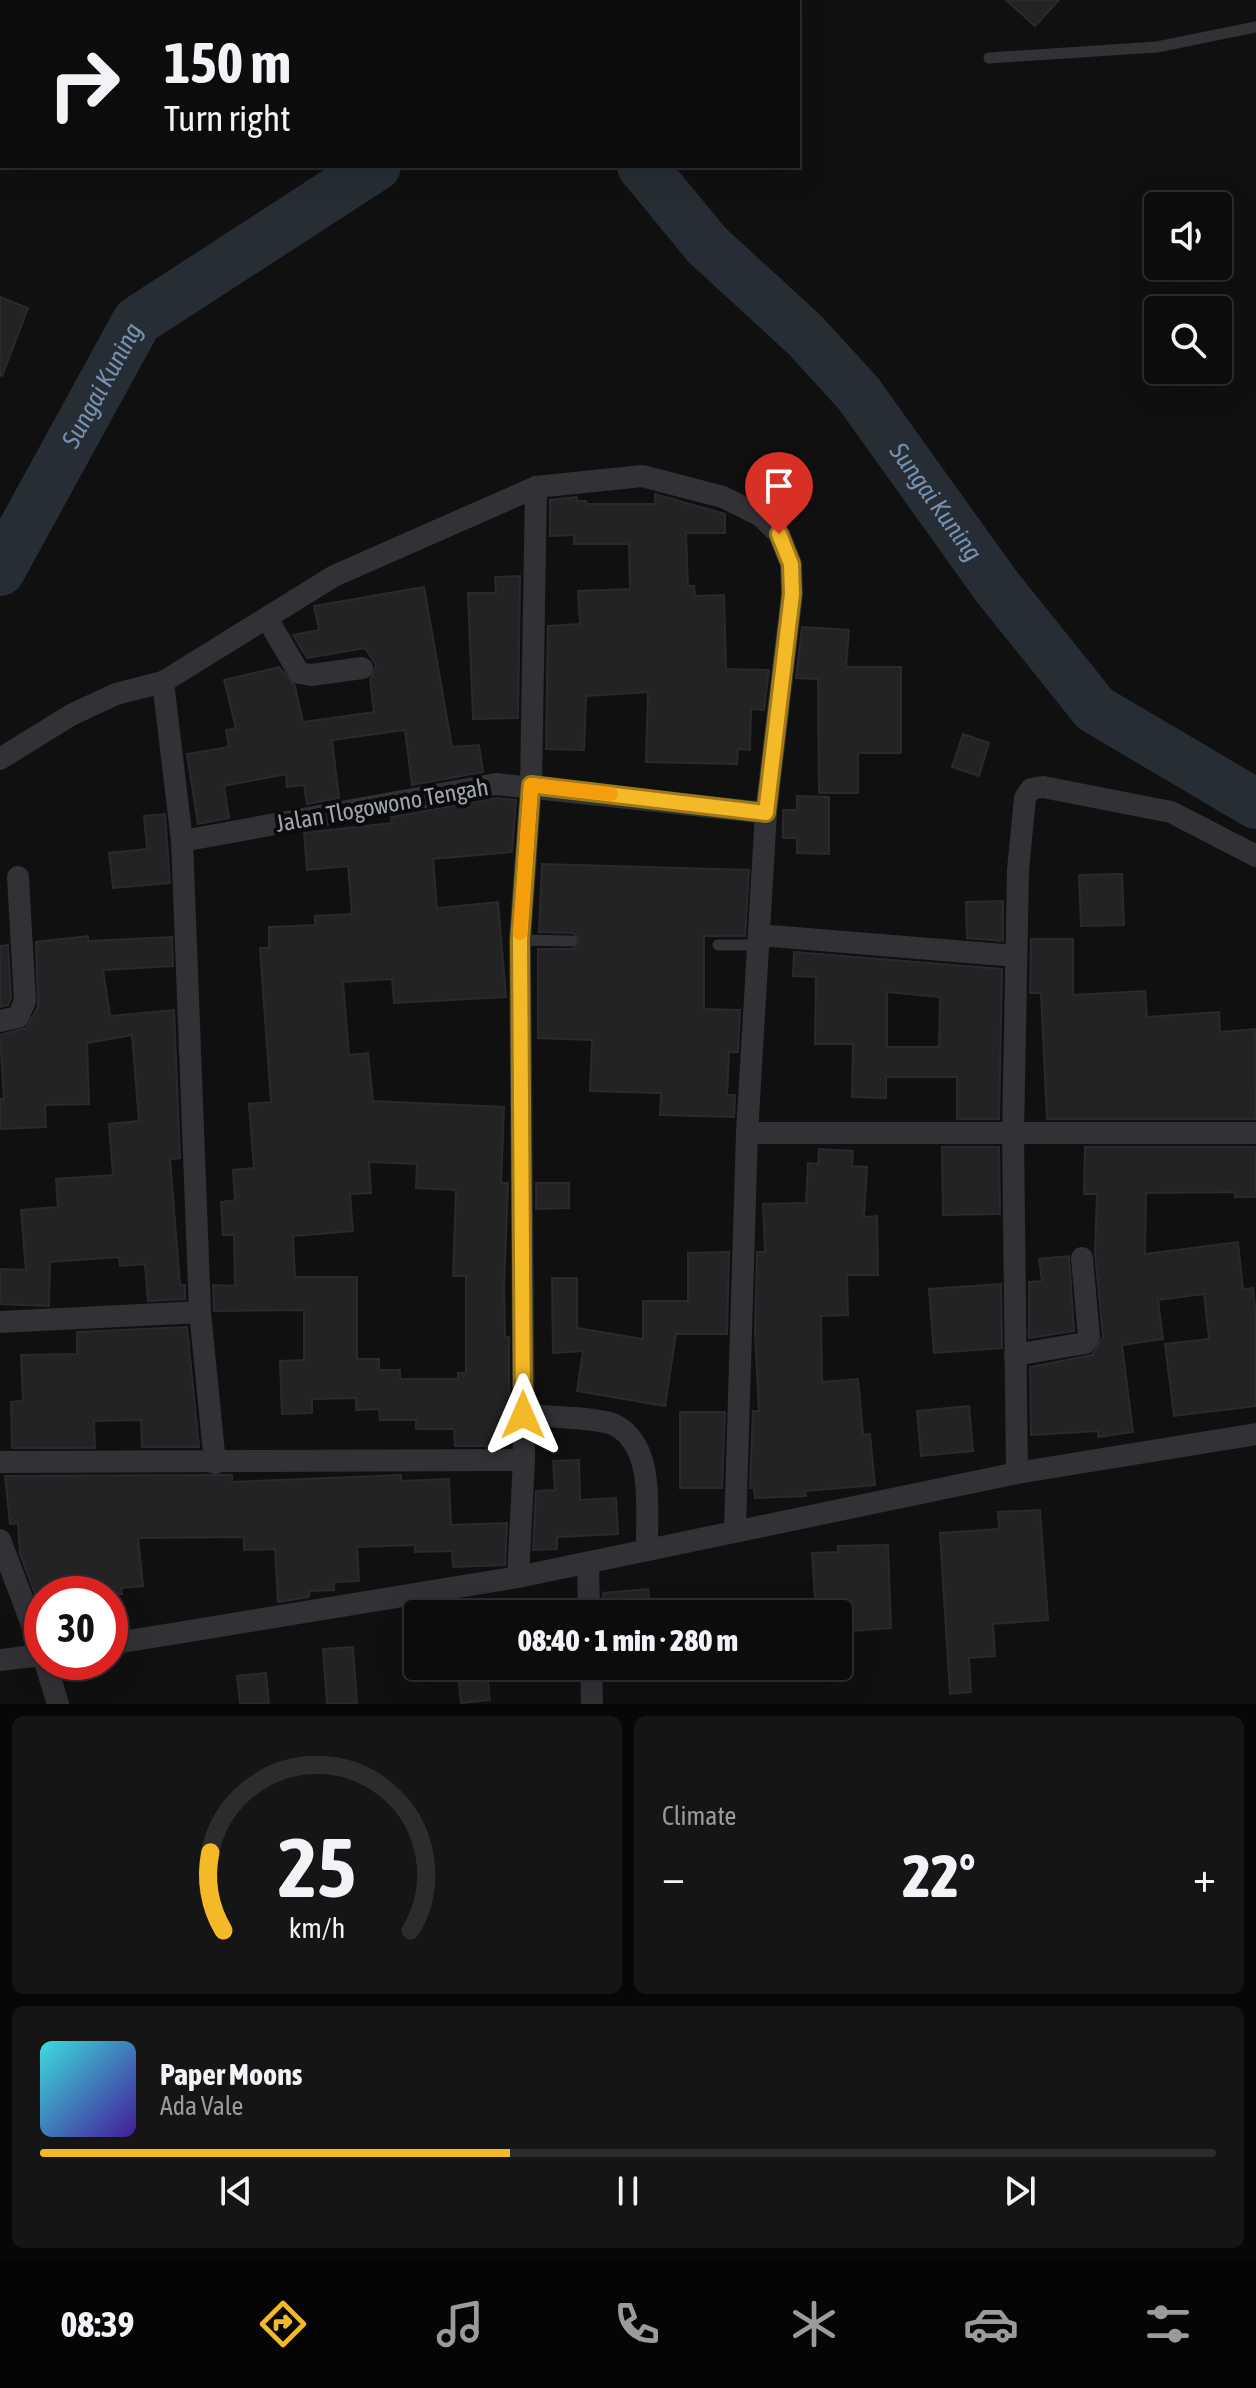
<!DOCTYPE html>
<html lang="en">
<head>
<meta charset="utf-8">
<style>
	:root { --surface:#0c0c0d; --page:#151516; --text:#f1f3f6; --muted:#9a9b9d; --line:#2c2c2e; --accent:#f3b926 }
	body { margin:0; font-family:"Asap Condensed",sans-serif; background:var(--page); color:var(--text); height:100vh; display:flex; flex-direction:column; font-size:30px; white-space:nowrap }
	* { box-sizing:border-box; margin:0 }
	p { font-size:26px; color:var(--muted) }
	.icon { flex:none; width:44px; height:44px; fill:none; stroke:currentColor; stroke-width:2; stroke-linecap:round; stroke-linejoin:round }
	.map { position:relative; height:1704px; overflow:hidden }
	.sheet { display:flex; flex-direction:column; gap:12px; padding:12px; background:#070707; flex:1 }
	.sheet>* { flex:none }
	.guide { position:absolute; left:0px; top:0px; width:800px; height:168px; box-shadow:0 8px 32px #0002,0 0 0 2px var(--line); background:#0c0c0d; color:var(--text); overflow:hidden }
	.tools { position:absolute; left:1144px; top:192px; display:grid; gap:16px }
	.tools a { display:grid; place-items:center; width:88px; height:88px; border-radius:8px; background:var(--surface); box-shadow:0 8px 32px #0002,0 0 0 2px var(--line); font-size:40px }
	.speed { position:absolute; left:24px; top:1576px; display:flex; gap:16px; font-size:40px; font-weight:700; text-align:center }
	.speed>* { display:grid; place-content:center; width:104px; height:104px; border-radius:50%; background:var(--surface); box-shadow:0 8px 32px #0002,0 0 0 2px var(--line); line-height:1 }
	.speed .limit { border:12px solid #d22; background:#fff; color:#111 }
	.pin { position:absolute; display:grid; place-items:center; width:68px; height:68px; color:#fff; margin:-82px -34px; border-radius:50% 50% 50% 0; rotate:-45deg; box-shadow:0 0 8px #0007 }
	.pin .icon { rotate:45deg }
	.me { position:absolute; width:88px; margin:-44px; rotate:0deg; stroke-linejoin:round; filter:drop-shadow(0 0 6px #0008) }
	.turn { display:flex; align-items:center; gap:28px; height:168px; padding:0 32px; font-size:36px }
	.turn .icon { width:104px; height:104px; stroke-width:2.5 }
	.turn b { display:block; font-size:56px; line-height:68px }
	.big { font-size:60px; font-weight:800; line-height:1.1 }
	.sheet .tile { flex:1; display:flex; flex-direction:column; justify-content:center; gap:12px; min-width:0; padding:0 28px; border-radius:12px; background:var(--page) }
	.sheet .dial { align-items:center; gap:0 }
	.dial svg { height:208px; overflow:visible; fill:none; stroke:var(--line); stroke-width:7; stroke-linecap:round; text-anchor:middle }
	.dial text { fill:var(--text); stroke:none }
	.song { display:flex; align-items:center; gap:24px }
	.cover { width:96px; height:96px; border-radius:12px; background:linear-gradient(135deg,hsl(180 70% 55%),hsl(260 70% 35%)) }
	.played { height:8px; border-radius:4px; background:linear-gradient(90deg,var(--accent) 40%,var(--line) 40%) }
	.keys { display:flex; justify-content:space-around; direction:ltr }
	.heat { display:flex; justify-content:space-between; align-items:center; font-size:44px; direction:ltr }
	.sheet .tiles { flex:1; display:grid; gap:12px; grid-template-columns:1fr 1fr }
	.tile:last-child { grid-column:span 2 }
	.trip { position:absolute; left:404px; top:1600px; width:448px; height:80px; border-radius:8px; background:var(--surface); box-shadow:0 8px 32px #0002,0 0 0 2px var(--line); font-weight:800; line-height:80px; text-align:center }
	.menu { display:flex; height:128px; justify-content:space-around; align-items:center; background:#050505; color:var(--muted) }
	.menu .icon { width:56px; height:56px }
	.menu .on { color:var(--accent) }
	.menu b { font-size:36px; color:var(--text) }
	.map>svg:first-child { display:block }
</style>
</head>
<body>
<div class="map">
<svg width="1256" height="1704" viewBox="0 0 1256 1704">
	<rect width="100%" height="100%" fill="#101011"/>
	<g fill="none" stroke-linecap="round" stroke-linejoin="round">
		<!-- river -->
		<g stroke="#262d35" stroke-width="50">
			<path id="s1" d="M642,166L707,245L805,335L858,393L997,587L1095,709L1256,804"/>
			<path id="s2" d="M0,571L137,321L376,166"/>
		</g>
	</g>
	<!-- building -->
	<g fill="#232325" stroke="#2a2a2d" stroke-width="2" fill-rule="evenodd">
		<path d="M1006,0H1059L1035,26Z"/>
		<path d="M0,297L28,308L2,376L0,375Z"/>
		<path d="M655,494L725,514V533H686L688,586H694L695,596L724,595L726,669L769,670L764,710L751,709L750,750L738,749L737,764L646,762L648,692L586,696L584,750L546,749L548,626L580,624L578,591L630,589L629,544H574V535L550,536V500L577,497V501H586L587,504H655Z"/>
		<path d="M520,576L518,718L473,719L468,593H496L495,577Z"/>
		<path d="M424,587L452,747L479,745L483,772L412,785L405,730L332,740L339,798L307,804L304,785L287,787L286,774L224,786L229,818L198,824L187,754L229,747L226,730L236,728L224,680L279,667L295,686L303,722L374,712L370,680L376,665L365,648L307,658L293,635L319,630L314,606Z"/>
		<path d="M802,627L849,630L846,667H901V753H858V793H819L818,679L796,678Z"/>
		<path d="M963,734L989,743L979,776L952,767Z"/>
		<path d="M797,796L829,797V854L797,853V838H783V810H797Z"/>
		<path d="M497,798L516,800L512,852L433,859L437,908L498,902L506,997L394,1003L392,979L343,982L349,1055L368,1053L373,1101L504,1107L501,1183H508L504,1287L505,1337H509V1412H502L504,1446H455L454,1429H416V1420H380L379,1409L356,1410V1398L312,1399V1413L282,1414L280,1361L304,1360V1310L214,1311L213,1285L235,1286L234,1235H223L221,1202L235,1200L233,1170L254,1168L249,1104L271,1102L260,948H269V927L315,925V916L352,914L348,866L307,870L304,833L392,823L391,817ZM369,1162L417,1164L416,1188L456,1190L453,1276H466V1373H458V1379H400V1370H379V1359H357V1277H295L293,1236L353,1231L350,1194L371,1193Z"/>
		<path d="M165,814L170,883L113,888L109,853L147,849L144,816Z"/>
		<path d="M542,864L749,870L745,936H704V1009L740,1010L738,1052H729L727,1095H735L734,1117L660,1115L661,1093L590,1091L592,1040L538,1038V949H573L580,940L573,933L539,932Z"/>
		<path d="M1122,874L1124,925L1081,926L1079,875Z"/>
		<path d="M1003,901V941L967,938L966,902Z"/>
		<path d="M88,936V941L172,937L173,966L103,970L110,1016L174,1010L180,1158L170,1159L180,1285H185V1299L148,1301L145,1264L120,1266L119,1257L50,1262L49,1306L0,1304V1269L26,1270L21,1210L58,1207L56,1179L113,1175L109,1124L139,1121L132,1035L87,1043L89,1104L45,1105L46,1127L0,1129V1099H4L0,1035L26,1028L38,1007L36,942Z"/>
		<path d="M1031,939H1073V995L1145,991L1147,1017L1219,1012L1220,1032L1255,1029L1256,1119H1047L1041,993H1030Z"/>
		<path d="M8,945L11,998L8,1005L0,1007V946Z"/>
		<path d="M794,952L1002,969L999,1119H957V1077H886V1098L852,1097L853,1044H815L816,977L793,976ZM887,992L940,997L939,1047H887Z"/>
		<path d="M942,1147H999L1000,1214L943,1215Z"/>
		<path d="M1085,1147H1256V1197H1235V1192L1146,1193L1145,1254L1238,1242L1243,1289L1253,1288L1256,1316V1406L1174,1416L1165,1344L1209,1339L1204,1294L1158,1300L1163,1339L1122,1345L1133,1432L1098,1437V1431L1031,1435L1030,1367L1092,1355L1103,1337L1095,1253L1097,1194H1084Z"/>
		<path d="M819,1149L853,1151L852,1166L867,1167L864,1217L877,1216L878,1275H847L848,1315L821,1316L822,1382L858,1379L863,1435L870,1434L875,1485L805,1491L806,1496L755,1498L754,1488H750L753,1411H759L755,1333L757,1252H765L763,1204L806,1203L808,1163L818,1164Z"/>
		<path d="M536,1183H569V1208L536,1209Z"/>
		<path d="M729,1252L727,1334H676L665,1406L577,1391L583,1351L553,1353L552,1278H577V1328L643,1339V1301H688V1253Z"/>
		<path d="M1069,1256L1074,1331L1029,1338V1282L1042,1281L1039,1259Z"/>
		<path d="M1001,1284L1002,1348L934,1353L929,1289Z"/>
		<path d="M187,1327L199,1447H142L141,1420L94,1421L95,1448H12L11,1402L23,1401L21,1355L77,1354V1332Z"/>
		<path d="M969,1406L973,1451L921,1456L917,1411Z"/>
		<path d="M680,1412H725L722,1488H680Z"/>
		<path d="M579,1460L580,1500L616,1498L618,1534L557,1537V1549L533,1550L536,1491L555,1490L553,1461Z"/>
		<path d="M208,1475H232V1482L401,1475V1481L449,1479L451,1525L507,1523L505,1565L453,1567L452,1551L415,1552V1545L357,1547L359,1581L334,1582V1590L309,1591V1597L278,1602L275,1549L244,1550V1537L138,1538L143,1586L121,1588L122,1594H35L20,1554L18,1523L10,1524L5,1476Z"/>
		<path d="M1040,1510L1048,1620L993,1624L995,1656L969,1658L971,1692L950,1694L940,1533L999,1529L998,1512Z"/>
		<path d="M888,1545L891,1628L838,1632V1614H816L812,1553L838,1552V1546Z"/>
		<path d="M648,1589L651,1614H604L603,1593Z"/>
		<path d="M353,1647L357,1704H327L323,1649Z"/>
		<path d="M457,1666H486L490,1700L461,1703Z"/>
		<path d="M266,1673L269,1704H240L237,1676Z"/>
	</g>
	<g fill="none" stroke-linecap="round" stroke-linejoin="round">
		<!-- lane -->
		<g stroke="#313136" stroke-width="11">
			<path d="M989,58L1157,47L1256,27"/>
			<path d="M520,940L572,941"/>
			<path d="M718,945H759"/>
		</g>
		<!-- street -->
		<g stroke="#313136" stroke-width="22">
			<path d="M268,620L299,673L311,675L362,668"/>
			<path d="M163,682L182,841L200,1312L215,1463"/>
			<path d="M0,759L71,715L116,694L163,682L334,576L536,487L642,476L723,497L761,516L779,534L791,564L792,594L766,813L747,1133L735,1530"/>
			<path d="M182,841L496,784L766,813"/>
			<path d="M759,935L1016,956"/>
			<path d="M0,1021L18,1017L25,1001L18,877"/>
			<path d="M747,1133H1256"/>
			<path d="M0,1322L200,1312"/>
			<path d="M1015,1355L1085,1343L1089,1337L1082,1258"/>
			<path d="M523,1415C542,1416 602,1418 615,1425C656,1447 646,1511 647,1550"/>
			<path d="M0,1462L524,1460"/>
			<path d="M1017,1473L1013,1135L1018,870L1025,798L1031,789L1043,787L1171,812L1256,856"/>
			<path d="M0,1540L42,1651"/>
			<path d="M588,1563L589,1614"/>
			<path d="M518,1577L524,1460L520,940L531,785L536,487"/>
			<path d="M110,1644L518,1577L1017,1473L1256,1434"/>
			<path d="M0,1660L42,1655"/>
			<path d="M45,1662L58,1704"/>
			<path d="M591,1666L592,1704"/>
		</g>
	</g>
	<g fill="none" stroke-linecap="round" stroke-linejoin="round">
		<defs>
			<path id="route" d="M523,1415L520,940L531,785L766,813L792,594L791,564L779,534"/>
		</defs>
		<!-- route casing -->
		<use href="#route" stroke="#9e7819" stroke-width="20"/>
		<!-- route -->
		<use href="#route" stroke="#f3b926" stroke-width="14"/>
		<!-- slow -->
		<path stroke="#f59e0b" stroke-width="14" d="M520,933L531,785L611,794"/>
	</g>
	<g text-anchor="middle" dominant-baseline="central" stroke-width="8" stroke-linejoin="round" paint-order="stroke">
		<!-- street labels -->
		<g font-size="24" fill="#a1a5b2" stroke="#0b0b0c">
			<text transform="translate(382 805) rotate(-10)">Jalan Tlogowono Tengah</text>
		</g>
		<!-- water labels -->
		<g font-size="26" font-style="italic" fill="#7691af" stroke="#0b0b0c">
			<text stroke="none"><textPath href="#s2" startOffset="212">Sungai Kuning</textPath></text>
			<text stroke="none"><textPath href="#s1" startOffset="448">Sungai Kuning</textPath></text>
		</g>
	</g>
</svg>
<div class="tools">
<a><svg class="icon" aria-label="sound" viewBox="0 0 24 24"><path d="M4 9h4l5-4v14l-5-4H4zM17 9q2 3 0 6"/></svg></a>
<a><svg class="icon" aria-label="search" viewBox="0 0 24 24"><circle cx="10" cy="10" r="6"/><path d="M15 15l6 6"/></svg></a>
</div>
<div class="speed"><div class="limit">30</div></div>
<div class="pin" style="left:779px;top:534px;background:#d93025"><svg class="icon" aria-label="arrive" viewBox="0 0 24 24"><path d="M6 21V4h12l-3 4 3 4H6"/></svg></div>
<svg class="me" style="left:523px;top:1415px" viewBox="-20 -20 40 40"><path d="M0-17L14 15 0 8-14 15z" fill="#f3b926" stroke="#fff" stroke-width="4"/></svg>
<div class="trip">08:40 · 1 min · 280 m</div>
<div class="guide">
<div class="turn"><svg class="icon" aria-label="right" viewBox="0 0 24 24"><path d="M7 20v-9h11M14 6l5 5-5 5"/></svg><div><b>150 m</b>Turn right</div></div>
</div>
</div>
<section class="sheet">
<div class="tiles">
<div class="tile dial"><svg viewBox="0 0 100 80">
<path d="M14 69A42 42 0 1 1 86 69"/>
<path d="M14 69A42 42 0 0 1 9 39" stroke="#f3b926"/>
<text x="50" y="56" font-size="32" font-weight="700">25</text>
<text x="50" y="72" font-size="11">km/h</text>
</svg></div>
<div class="tile"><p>Climate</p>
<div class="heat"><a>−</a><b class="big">22°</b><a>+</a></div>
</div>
<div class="tile">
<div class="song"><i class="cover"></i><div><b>Paper Moons</b><p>Ada Vale</p></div></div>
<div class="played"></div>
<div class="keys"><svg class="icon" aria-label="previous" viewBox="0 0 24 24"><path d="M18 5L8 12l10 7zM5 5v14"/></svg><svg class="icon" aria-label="pause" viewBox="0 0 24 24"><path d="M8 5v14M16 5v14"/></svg><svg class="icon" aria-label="next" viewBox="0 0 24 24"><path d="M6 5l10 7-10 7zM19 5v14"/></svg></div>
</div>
</div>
</section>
<nav class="menu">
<b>08:39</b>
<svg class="icon on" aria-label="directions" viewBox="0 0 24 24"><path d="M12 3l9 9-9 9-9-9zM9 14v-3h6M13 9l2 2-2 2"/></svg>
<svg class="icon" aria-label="music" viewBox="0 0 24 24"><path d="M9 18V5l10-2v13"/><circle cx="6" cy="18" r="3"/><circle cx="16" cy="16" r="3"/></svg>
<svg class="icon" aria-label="phone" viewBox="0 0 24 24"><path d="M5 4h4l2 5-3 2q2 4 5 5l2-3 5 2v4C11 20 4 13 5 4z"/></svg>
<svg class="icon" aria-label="climate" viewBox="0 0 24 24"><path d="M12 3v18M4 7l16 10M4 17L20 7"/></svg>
<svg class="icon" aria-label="car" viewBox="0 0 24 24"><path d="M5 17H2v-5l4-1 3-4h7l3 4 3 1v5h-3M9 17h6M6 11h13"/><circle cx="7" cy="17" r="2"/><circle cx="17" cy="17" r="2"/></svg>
<svg class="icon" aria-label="filters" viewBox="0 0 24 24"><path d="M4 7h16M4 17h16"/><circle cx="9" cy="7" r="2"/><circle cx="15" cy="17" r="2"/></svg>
</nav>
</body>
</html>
